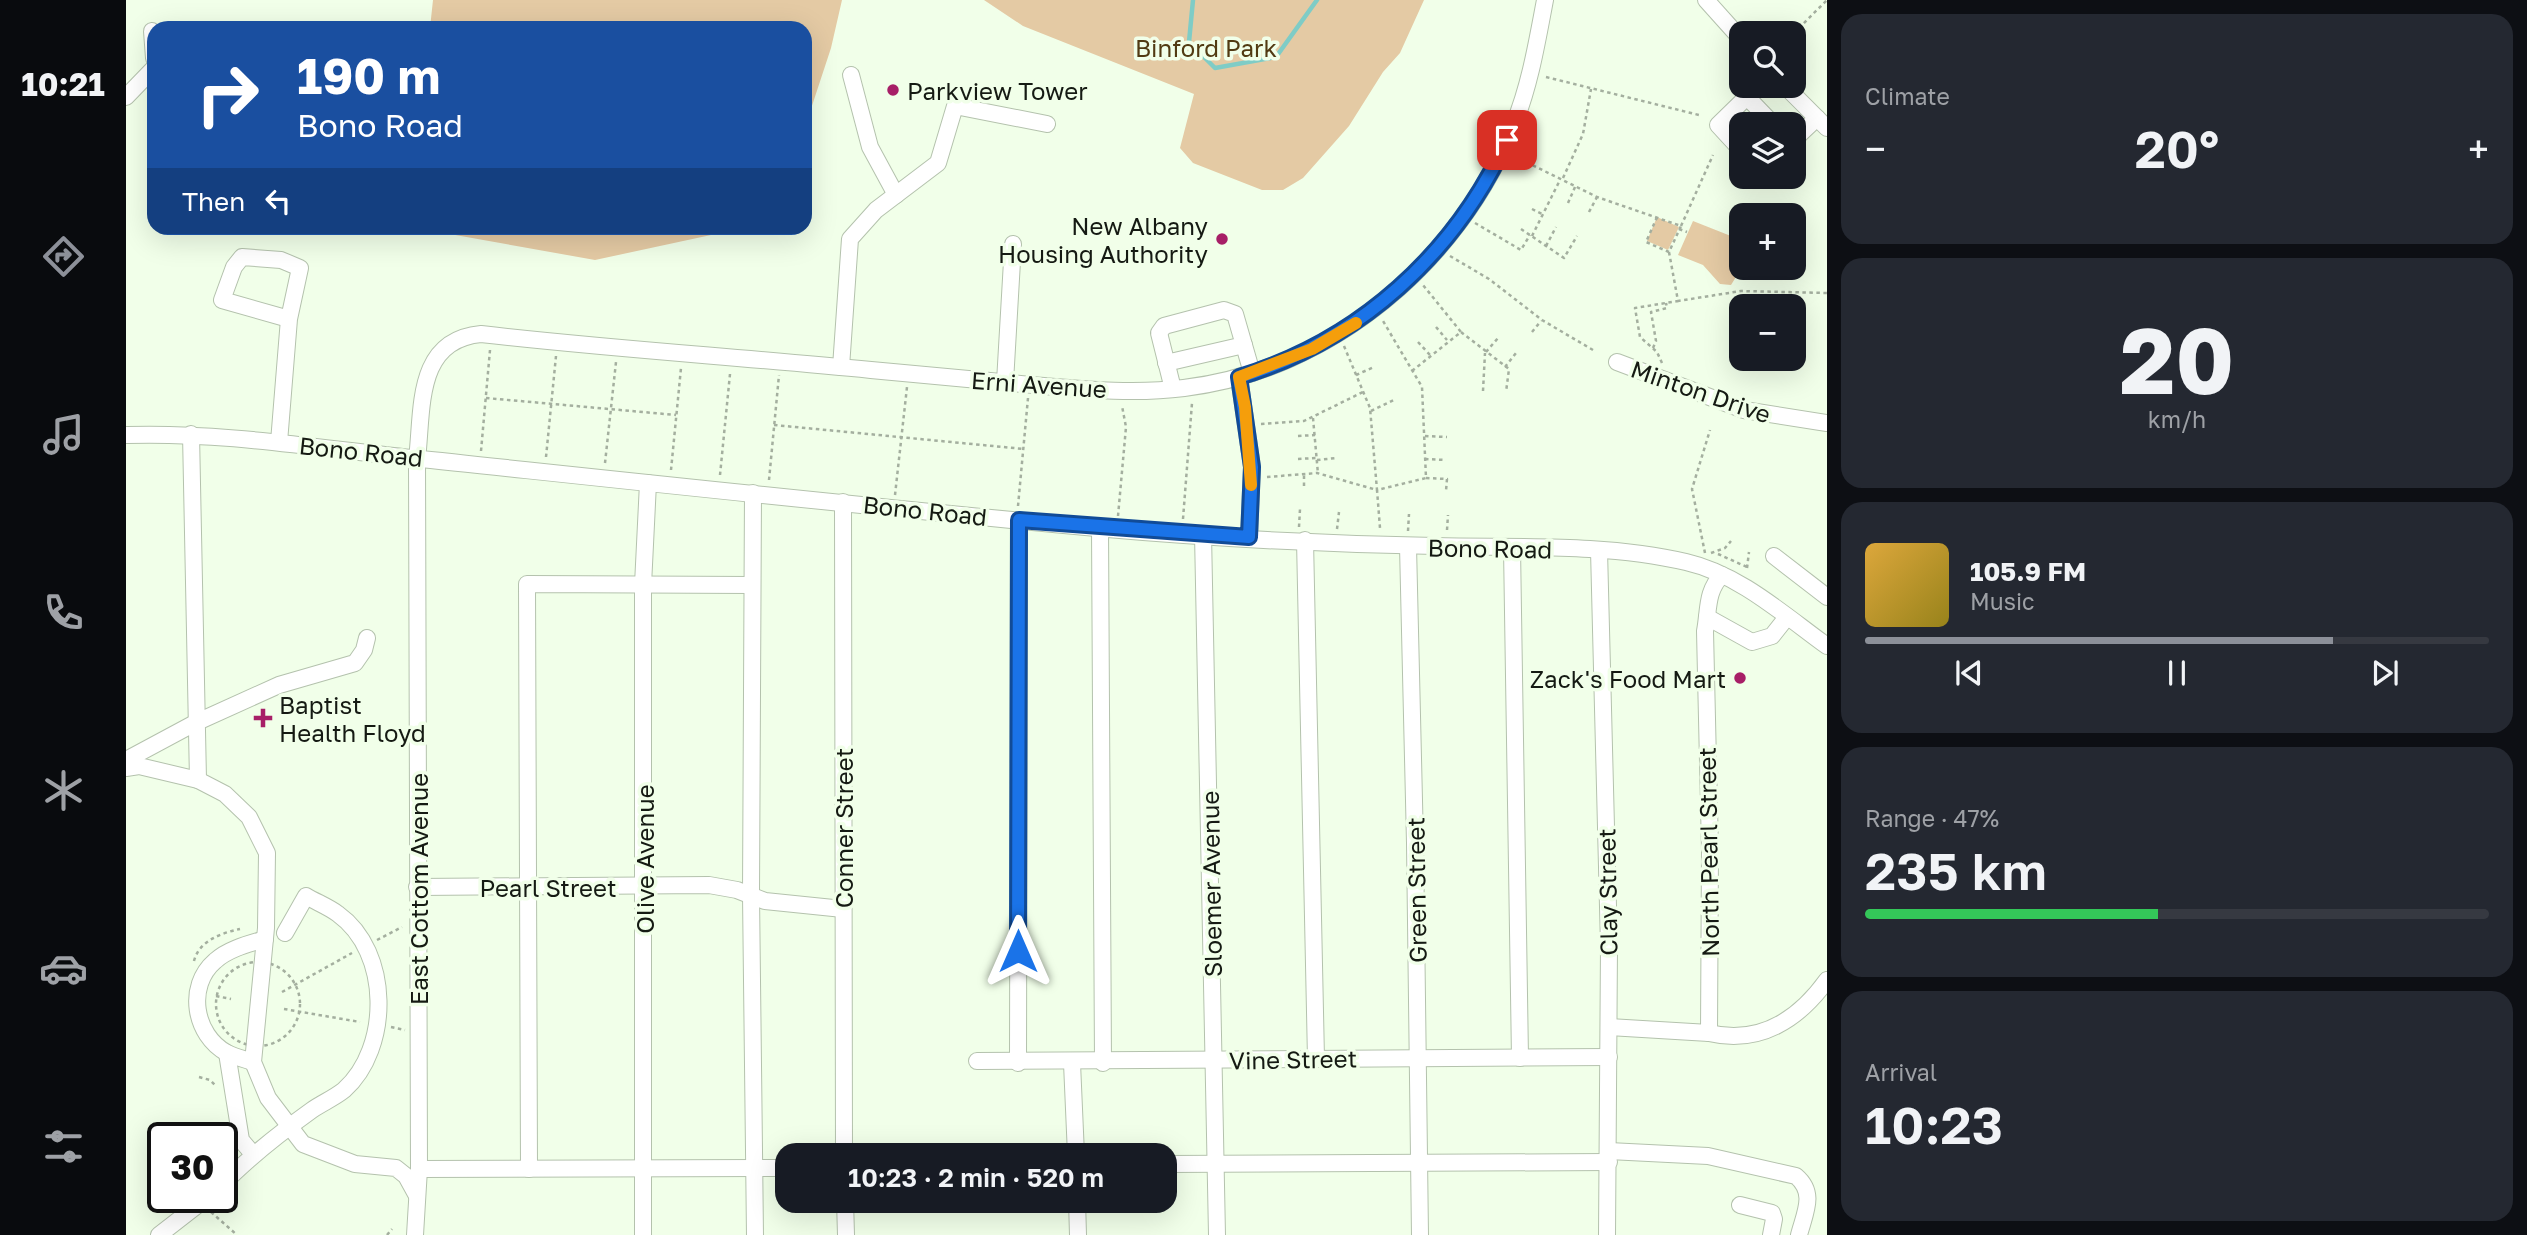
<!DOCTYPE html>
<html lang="en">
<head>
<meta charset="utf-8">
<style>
	:root { --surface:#171b24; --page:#242831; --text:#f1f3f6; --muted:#9ea1a6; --line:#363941; --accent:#8c9099 }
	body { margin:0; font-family:"Golos Text",sans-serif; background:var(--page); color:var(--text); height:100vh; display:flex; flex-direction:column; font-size:26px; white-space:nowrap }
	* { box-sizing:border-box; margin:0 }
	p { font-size:23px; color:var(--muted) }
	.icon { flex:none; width:38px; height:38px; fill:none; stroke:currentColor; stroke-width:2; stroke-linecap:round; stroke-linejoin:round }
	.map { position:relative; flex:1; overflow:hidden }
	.details { display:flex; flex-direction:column; gap:14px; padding:14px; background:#0d0f14; width:700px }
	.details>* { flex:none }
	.banner { position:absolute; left:21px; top:21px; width:665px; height:214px; border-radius:21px; box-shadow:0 7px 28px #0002; background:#1a4fa0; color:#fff; overflow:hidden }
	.tools { position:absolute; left:1603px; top:21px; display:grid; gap:14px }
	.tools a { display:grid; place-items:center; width:77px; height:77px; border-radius:14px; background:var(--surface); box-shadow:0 7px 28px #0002; font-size:35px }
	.speed { position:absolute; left:21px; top:1122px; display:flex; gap:14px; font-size:35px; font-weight:700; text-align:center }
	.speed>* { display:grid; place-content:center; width:91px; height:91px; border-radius:50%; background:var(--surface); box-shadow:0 7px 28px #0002; line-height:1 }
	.speed .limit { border:4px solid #111; border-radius:10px; background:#fff; color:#111 }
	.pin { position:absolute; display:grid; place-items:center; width:60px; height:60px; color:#fff; margin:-30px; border-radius:14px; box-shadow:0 4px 10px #0006 }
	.me { position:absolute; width:77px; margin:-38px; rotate:0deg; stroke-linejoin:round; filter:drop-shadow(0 0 5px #0008) }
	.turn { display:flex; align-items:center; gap:24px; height:147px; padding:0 35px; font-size:32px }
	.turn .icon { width:91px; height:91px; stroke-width:2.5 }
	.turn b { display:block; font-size:49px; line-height:60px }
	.then { display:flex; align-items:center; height:66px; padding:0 35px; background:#0003; gap:14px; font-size:26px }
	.big { font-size:52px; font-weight:600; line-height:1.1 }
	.details .card { flex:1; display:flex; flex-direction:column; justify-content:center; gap:10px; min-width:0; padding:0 24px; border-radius:21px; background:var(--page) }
	.details .dial { align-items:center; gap:0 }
	.dial b { font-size:91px; line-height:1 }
	.song { display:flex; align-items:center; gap:21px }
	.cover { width:84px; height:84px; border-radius:10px; background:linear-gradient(135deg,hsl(40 70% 55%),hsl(50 70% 35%)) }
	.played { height:7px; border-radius:4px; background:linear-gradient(90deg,var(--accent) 75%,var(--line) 75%) }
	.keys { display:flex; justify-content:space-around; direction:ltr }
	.heat { display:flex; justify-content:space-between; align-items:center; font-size:38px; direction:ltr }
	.charge { height:10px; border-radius:5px; background:linear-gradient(90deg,#34c759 47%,var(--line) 0) }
	.trip { position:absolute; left:649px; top:1143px; width:402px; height:70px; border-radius:21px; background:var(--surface); box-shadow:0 7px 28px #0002; font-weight:600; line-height:70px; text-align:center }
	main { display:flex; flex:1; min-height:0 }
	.dock { display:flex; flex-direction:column; width:126px; justify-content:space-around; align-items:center; background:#090b0e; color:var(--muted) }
	.dock .icon { width:49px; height:49px }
	.dock .on { color:var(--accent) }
	.dock b { font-size:32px; color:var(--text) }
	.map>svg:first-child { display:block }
</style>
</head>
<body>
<main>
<nav class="dock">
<b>10:21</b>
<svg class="icon on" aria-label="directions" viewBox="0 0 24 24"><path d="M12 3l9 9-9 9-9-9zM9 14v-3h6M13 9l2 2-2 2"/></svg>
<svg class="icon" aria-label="music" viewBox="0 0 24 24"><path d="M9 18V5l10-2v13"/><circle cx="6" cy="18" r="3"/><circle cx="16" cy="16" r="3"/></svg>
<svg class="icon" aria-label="phone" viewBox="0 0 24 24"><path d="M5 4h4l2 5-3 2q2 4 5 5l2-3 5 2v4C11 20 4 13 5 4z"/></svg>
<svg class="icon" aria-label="climate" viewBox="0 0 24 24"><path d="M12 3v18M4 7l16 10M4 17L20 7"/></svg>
<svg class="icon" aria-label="car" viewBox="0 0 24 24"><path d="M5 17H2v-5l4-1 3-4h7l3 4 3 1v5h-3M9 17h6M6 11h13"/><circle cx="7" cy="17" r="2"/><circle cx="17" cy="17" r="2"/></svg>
<svg class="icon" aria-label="filters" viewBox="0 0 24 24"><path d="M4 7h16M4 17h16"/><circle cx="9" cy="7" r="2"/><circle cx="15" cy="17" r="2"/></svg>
</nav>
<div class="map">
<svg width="1701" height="1235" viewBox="0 0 1701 1235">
	<rect width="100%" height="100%" fill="#f1ffe9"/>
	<!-- green -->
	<g fill="#e4caa4">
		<path d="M307,0H716L705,48L679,127V28H304Z"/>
		<path d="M858,0H1298L1274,53L1257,72L1223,126L1177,178L1157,190H1136L1067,163L1054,148L1068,94L897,26Z"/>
		<path d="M1531,217L1553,227L1542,250L1521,241Z"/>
		<path d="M1567,221L1615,240L1613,272L1605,285L1594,284L1577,265L1552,255Z"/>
		<path d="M290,228H594L585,235L469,260Z"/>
	</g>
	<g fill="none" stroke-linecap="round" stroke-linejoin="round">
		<!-- stream -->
		<path stroke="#7fccc6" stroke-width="4.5" d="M1067,0L1063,42L1089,68L1150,57L1191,0"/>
		<defs>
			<g id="minor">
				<path d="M1580,0L1615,39"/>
				<path d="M26,31L28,58"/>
				<path d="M725,75L744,147L770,195"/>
				<path d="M1659,86L1701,128"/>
				<path d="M0,97L28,68"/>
				<path d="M1621,97L1647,124"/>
				<path d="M1668,145L1673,135L1691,118"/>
				<path d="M1615,150L1592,125L1632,86"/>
				<path d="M1491,362L1618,410L1701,423"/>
				<path d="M1040,363L1118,345"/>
				<path d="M715,367L724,239L750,210L812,163L829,106L921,124"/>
				<path d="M1113,377L1126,467L1123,537"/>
				<path d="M879,382L887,244"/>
				<path d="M1047,389L1033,333L1038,326L1098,310L1109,314L1126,373"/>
				<path d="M65,434L72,780L99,794L123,817L141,853L140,928L127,1062L142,1098L177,1144L229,1164L270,1168L280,1176L291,1196"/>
				<path d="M0,435C96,432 190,448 286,458C513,482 742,507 970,528C1082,538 1196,544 1309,546C1392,548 1479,543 1560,562C1613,574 1658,615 1701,646"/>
				<path d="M153,442L163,319L174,268L155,260L116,257L108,267L96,300L163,319"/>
				<path d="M627,493L625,895L629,1235"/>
				<path d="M717,502L718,1155"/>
				<path d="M974,528L977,1063"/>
				<path d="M1077,534L1091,1235"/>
				<path d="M1179,540L1190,1059"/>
				<path d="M1282,546L1289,843L1294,1235"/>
				<path d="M1386,548L1394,1058"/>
				<path d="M1473,550L1483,946L1481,1235"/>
				<path d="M1648,556L1701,597"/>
				<path d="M1581,617L1626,642L1646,636L1661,617"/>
				<path d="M0,760L69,723L153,685L229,663L238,650L241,638"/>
				<path d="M0,768L13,766L72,780"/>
				<path d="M291,887L583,885L611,890L639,901L717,909"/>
				<path d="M1483,1027L1583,1033L1584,850L1579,631C1583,610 1580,591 1596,575"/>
				<path d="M1583,1033C1634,1045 1673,1019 1701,980"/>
				<path d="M101,1053L115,1140L126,1153"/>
				<path d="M851,1061L1483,1057"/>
				<path d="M127,1062C118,1059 109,1057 101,1053C68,1035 60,986 89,961C102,949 122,944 139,939"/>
				<path d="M892,1063L893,520"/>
				<path d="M946,1063L950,1155"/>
				<path d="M1483,1151L1582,1156L1670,1176C1690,1193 1679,1212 1673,1235"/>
				<path d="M1040,1164L1483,1162"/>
				<path d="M293,1169L662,1168"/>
				<path d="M403,1169L401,584L626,585"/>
				<path d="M96,1185C124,1156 154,1133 186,1110C196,1103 208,1098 218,1090C265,1048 265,952 212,914C203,907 190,902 180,896L159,933"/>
				<path d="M719,1200L720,1235"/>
				<path d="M951,1200L952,1235"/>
				<path d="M1614,1205L1646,1213L1648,1219L1645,1235"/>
				<path d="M33,1235L82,1197"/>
				<path d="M289,1235L293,1169L291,459C297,409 289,340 355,334C485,349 615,357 745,370C802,375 860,381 918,386C964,390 1012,394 1058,388C1206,370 1334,261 1388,124C1404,85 1411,42 1419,0"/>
				<path d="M517,1235V585L522,483"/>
			</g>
		</defs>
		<!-- minor casing -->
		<use href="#minor" stroke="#b4c2ad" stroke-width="18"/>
		<!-- path -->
		<g stroke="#a4af9f" stroke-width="2.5" stroke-dasharray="3.5 3.5" stroke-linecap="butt">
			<path d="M1668,33L1701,0"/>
			<path d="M1420,77L1573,115"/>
			<path d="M1388,156L1471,197L1555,226L1543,252L1520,242L1532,215"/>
			<path d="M1437,178L1457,134L1465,89"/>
			<path d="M1442,203L1449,187"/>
			<path d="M1406,209L1416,214"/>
			<path d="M1463,212L1471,197"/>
			<path d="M1349,223L1395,250L1404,235"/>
			<path d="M1555,226L1587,155"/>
			<path d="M1395,229L1438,258L1451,236"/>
			<path d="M1553,229L1561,232"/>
			<path d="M1406,236L1434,180"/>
			<path d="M1420,246L1430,227"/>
			<path d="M1543,252L1552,301L1615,291L1701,293"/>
			<path d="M1324,256L1363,279L1416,320L1467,350"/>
			<path d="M1310,327L1321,340"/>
			<path d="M1335,332L1383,369L1380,392"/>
			<path d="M1406,332L1415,321"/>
			<path d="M1292,342L1304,355"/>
			<path d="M1218,346L1244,408L1251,490L1300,478L1296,387L1257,321"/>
			<path d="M1527,348L1530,341L1525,312L1541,308L1540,303"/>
			<path d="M1360,352L1372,338"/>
			<path d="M1536,363L1531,352L1514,337L1509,308L1552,301"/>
			<path d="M1379,367L1390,353"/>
			<path d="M1286,371L1335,332L1297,285"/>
			<path d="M1230,375L1248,367"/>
			<path d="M1357,391L1359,353"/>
			<path d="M360,398L550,415"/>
			<path d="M1245,411L1268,400"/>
			<path d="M1187,418L1192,474"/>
			<path d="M1135,424L1178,421L1237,392"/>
			<path d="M648,425L898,449"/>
			<path d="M1172,436L1189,435"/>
			<path d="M1299,436L1321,437"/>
			<path d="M355,451L364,350"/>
			<path d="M420,457L430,356"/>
			<path d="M1172,459L1190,458"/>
			<path d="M1299,459L1320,460"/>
			<path d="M1191,460L1210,458"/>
			<path d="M479,463L490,362"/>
			<path d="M545,470L555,368"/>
			<path d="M594,475L604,374"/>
			<path d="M1141,477L1191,473L1251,490L1254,528"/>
			<path d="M1300,478L1321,479L1320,491"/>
			<path d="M643,480L653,375"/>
			<path d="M1178,486V474"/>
			<path d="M769,495L781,387"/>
			<path d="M892,506L902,398"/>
			<path d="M992,516L1000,427L996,406"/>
			<path d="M1057,519L1066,403"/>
			<path d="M1173,527L1174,509"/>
			<path d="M1211,529L1213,512"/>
			<path d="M1321,530L1322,515"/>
			<path d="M1282,531L1283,514"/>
			<path d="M1579,553L1566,489L1584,430"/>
			<path d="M1585,553L1599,548L1605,541"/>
			<path d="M1592,554L1621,567"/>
			<path d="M1621,568L1623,552"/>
			<path d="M251,940L276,927"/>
			<path d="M68,961C73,941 95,933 114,929"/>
			<circle cx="132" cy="1004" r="42"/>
			<path d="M156,992L226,953"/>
			<path d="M90,996L105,999"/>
			<path d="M158,1009L234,1022"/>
			<path d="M265,1027L279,1030"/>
			<path d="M73,1077L84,1080L90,1086"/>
			<path d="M96,1157L99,1143"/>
			<path d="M85,1212L111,1235"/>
			<path d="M261,1235L266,1229"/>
		</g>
		<!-- minor -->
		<use href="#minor" stroke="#fff" stroke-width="16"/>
	</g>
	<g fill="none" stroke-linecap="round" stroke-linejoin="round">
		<defs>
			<path id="route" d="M892,951L893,520L1123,537L1126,467L1113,377C1233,341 1329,254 1381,140"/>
		</defs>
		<!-- route casing -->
		<use href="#route" stroke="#114b97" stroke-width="18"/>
		<!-- route -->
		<use href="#route" stroke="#1a73e8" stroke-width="12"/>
		<!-- slow -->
		<path stroke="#f59e0b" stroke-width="12" d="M1125,485L1119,407L1113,377L1186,349L1230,323"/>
	</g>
	<!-- markers -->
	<g fill="#a71f67" stroke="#f1ffe9" stroke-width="2.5">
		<circle cx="767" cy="90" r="7"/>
		<circle cx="1096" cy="239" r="7"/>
		<circle cx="1614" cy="678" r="7"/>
		<path d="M133.5 707.5h7v7h7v7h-7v7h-7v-7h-7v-7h7z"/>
	</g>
	<g text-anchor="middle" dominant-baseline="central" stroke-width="7" stroke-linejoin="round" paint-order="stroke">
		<!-- park labels -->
		<g font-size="24" fill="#513a12" stroke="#f1ffe9">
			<text x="1080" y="47">Binford Park</text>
		</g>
		<!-- poi labels -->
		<g font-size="24" fill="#151a13" stroke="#f1ffe9" text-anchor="start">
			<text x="781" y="90">Parkview Tower</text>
			<text x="1082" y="225" text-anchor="end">New Albany<tspan x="1082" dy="28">Housing Authority</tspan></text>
			<text x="1600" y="678" text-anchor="end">Zack's Food Mart</text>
			<text x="153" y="704">Baptist<tspan x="153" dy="28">Health Floyd</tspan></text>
		</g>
		<!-- street labels -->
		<g font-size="24" fill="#151a13" stroke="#f1ffe9">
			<text transform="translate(913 384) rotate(4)">Erni Avenue</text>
			<text transform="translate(1575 391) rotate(19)">Minton Drive</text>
			<text transform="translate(235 451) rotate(6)">Bono Road</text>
			<text transform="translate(799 510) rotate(6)">Bono Road</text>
			<text transform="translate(1364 548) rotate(1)">Bono Road</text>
			<text transform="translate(717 828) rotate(-90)">Conner Street</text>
			<text transform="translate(1582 852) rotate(-91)">North Pearl Street</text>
			<text transform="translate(518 859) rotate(-90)">Olive Avenue</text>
			<text transform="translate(1085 884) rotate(-91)">Sloemer Avenue</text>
			<text x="422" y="887">Pearl Street</text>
			<text transform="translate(292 889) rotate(-90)">East Cottom Avenue</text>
			<text transform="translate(1290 890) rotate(-91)">Green Street</text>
			<text transform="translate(1481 892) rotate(-91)">Clay Street</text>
			<text transform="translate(1167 1059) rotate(-1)">Vine Street</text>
		</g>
	</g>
</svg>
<div class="tools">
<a><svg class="icon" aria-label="search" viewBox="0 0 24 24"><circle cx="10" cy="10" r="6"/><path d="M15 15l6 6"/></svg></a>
<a><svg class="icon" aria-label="layers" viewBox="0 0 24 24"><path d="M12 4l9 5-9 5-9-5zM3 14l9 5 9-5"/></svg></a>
<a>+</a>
<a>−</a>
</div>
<div class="speed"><div class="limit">30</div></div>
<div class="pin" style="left:1381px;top:140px;background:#d93025"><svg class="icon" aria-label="arrive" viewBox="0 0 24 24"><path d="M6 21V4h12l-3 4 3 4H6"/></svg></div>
<svg class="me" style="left:892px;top:951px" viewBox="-20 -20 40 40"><path d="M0-17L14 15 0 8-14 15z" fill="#1a73e8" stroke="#fff" stroke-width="4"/></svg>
<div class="trip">10:23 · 2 min · 520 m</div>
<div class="banner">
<div class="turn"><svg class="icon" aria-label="right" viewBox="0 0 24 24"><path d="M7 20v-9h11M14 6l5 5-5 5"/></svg><div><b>190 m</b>Bono Road</div></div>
<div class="then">Then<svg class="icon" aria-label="left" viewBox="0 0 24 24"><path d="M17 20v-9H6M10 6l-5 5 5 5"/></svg></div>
</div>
</div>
<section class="details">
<div class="card"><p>Climate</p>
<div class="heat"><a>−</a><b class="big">20°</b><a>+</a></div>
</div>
<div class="card dial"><b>20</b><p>km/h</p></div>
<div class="card">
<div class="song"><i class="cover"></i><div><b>105.9 FM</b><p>Music</p></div></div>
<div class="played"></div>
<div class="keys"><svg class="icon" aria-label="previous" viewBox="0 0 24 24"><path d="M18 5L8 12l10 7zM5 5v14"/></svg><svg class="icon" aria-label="pause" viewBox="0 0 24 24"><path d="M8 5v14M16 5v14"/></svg><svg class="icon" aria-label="next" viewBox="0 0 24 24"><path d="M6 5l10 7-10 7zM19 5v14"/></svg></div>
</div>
<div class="card"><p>Range · 47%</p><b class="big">235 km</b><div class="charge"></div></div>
<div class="card"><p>Arrival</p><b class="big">10:23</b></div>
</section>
</main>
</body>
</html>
